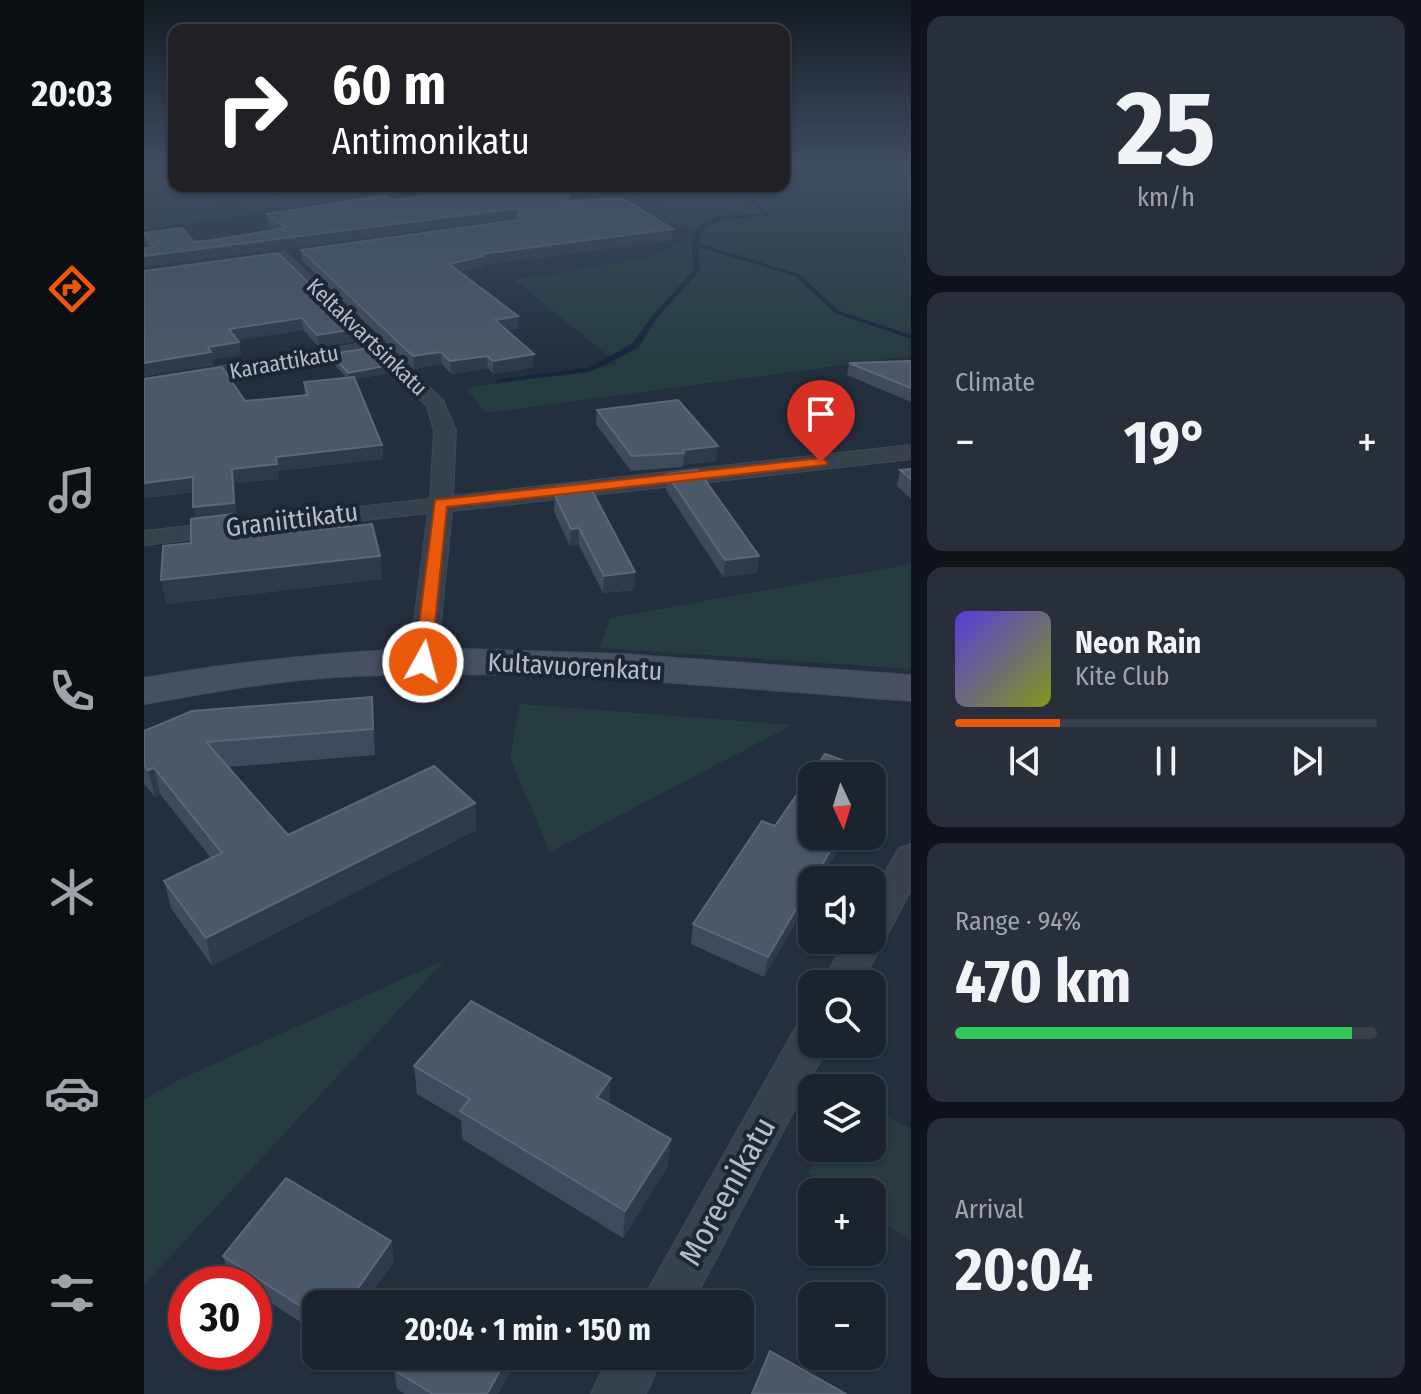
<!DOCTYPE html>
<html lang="en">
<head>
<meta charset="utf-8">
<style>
	:root { --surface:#1b232e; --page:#282f3a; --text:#f1f3f6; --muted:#a0a4aa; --line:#39404a; --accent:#ea580c }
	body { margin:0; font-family:"Fira Sans Condensed",sans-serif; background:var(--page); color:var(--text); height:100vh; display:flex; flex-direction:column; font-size:30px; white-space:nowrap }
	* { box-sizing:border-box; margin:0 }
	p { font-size:26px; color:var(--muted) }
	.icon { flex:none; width:44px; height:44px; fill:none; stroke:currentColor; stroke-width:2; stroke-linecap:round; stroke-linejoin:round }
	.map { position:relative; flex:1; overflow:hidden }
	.side { display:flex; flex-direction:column; gap:16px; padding:16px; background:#0f1319; width:510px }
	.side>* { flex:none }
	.top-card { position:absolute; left:24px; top:24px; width:622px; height:168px; border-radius:16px; box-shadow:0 2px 6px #0004,0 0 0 2px var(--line); background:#202124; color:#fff; overflow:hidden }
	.needle { width:52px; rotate:176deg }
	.controls { position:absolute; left:654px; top:762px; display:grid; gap:16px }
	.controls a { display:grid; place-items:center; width:88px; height:88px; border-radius:16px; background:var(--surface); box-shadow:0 2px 6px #0004,0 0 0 2px var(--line); font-size:40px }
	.speed { position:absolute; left:24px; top:1266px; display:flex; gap:16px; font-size:40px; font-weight:700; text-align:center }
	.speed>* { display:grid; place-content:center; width:104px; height:104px; border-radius:50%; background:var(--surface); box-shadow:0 2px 6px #0004,0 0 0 2px var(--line); line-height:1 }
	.speed .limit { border:12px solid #d22; background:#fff; color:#111 }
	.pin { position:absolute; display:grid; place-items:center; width:68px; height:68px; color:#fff; margin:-82px -34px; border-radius:50% 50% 50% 0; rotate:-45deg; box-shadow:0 0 8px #0007 }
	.pin .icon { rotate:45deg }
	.me { position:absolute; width:88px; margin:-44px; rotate:7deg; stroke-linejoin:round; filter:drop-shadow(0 0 6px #0008) }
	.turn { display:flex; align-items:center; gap:28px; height:168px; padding:0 32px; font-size:36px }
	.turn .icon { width:104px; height:104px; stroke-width:2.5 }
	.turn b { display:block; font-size:56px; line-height:68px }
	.big { font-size:60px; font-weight:700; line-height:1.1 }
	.side .widget { flex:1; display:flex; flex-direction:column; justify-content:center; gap:12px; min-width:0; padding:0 28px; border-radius:16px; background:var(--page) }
	.side .dial { align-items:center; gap:0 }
	.dial b { font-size:104px; line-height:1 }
	.song { display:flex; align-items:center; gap:24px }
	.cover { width:96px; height:96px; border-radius:12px; background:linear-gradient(135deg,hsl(250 70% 55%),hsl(70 70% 35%)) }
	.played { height:8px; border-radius:4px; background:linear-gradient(90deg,var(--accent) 25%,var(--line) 25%) }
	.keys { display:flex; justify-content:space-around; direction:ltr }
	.heat { display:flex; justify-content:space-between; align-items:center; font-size:44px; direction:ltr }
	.charge { height:12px; border-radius:6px; background:linear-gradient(90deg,#34c759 94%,var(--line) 0) }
	.trip { position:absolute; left:158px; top:1290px; width:452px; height:80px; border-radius:16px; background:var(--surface); box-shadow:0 2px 6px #0004,0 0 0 2px var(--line); font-weight:700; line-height:80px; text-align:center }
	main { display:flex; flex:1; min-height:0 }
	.dock { display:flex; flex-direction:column; width:144px; justify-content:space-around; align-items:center; background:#0b0e12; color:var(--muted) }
	.dock .icon { width:56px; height:56px }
	.dock .active { color:var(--accent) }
	.dock b { font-size:36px; color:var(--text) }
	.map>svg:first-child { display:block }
</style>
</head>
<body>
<main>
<nav class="dock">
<b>20:03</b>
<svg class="icon active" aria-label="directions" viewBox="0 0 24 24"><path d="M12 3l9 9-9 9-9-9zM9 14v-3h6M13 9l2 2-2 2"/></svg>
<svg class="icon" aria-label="music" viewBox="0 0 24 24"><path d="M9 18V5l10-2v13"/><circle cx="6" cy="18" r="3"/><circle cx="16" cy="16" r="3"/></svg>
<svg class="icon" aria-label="phone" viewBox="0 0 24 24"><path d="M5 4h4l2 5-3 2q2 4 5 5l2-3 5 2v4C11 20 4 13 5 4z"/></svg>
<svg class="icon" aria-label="climate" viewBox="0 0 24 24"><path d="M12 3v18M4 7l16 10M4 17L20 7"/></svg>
<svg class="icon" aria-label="car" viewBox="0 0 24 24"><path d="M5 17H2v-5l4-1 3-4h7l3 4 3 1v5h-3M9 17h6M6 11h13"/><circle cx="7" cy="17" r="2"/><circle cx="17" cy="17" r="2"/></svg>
<svg class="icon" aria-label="filters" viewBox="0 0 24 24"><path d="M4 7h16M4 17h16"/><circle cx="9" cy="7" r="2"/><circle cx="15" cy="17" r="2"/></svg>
</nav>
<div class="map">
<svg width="767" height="1394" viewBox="0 0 767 1394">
	<rect width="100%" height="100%" fill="#242f3e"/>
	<!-- green -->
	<g fill="#263c3f">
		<path d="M0,166H30L25,170L30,174V186H50L79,204L163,191L155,186H288L0,230Z"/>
		<path d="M640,166H767V356L341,413L322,388L474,364L371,280L504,258L564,231L493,216L520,204L416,186H640Z"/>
		<path d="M767,564V669L455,648L466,618Z"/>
		<path d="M376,704L648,725L406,852L366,758Z"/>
		<path d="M301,960L0,1285V1100L32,1081Z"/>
		<path d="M728,1110L767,1128V1241L728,1215V1192H693L664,1174L679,1148H728Z"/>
	</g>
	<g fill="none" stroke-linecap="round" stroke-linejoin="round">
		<!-- stream -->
		<g fill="#17263c" fill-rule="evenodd">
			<path d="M767,168V170L640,176V172Z"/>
			<path d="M595,186H601L602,192L625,214V216L583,219L565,225L558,230L554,243L655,274L695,311L767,335V339L691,313L651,276L554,247L556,270L514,317L494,348L446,372L352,383L351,381L355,379L444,368L488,344L509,315L550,270C549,260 546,247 549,237C556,211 598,215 618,214L597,193Z"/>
		</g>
		<defs>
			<g id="street">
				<path d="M140,251L299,400L312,431L309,496L767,445V459L308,511L293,662L289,668H269L265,662L284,513L0,545V531L286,499L290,431L283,406L228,352L0,391V379L219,343L135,259V253Z"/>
				<path d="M767,844V890L717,984H677L702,940H728V894L755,848Z"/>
				<path d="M668,1020V1044H685L548,1304H496L653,1025Z"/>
				<path d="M465,1356H519L502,1394H447Z"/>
			</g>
			<path id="secondary" d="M286,648L479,654L767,675V701C576,687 384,666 192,677C127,681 64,693 0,704V678C96,661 189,652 286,648Z"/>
		</defs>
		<!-- street casing -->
		<use href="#street" stroke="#414a57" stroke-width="2"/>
		<!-- secondary casing -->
		<use href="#secondary" stroke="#414a57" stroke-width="2"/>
		<!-- street -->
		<use href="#street" fill="#38414e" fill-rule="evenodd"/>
		<!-- secondary -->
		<use href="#secondary" fill="#465061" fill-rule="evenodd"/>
	</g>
	<!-- wall -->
	<g fill="#3f4b5c">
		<path d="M381,189L426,201L528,240L339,265V267L316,272L374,328L362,330L389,367L349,374L344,368L307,374L298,364L270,369L158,261L157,250L374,220V218L4,247L1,244L0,238V233L50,242L69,240L132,230L124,225L123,214L250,200Z"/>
		<path d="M134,253L213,341L175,347L159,330L94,340L95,342L97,355L68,359L69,365L0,376Z"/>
		<path d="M187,354L247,373L211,379L238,445L239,459L134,471L135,479L91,483L92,518H90L93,538L236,556L238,579L22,604L47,543L51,519L49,492L0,498V379L101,401L161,395L160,382L202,377L188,362Z"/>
		<path d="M767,361V402L703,375L705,363Z"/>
		<path d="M453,410L572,461L539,465V467L487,471L452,424Z"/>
		<path d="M767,469V499L753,486L756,470Z"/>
		<path d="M523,474L613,573L579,577L522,490Z"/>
		<path d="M413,486L491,572L490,590L459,593L435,545L426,546L410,512L411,496L413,495Z"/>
		<path d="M230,723L231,755L84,767L144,835L331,803L332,830L68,966L27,908L20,881L67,858L16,794L11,797L0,784V731Z"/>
		<path d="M681,754L738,774L734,794L728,803V776H668V836H702L676,880H668V894L620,977L547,944L549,924L618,821L631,826Z"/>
		<path d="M270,1066L465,1104L524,1166L479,1238L318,1139L317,1120L273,1094Z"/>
		<path d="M247,1241L250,1261L220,1304H172V1332L110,1292V1284H99L85,1275L79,1256Z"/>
		<path d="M364,1356H370V1364L354,1394H261L253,1389L250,1370Z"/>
	</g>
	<!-- shaded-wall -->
	<g fill="#2f3b4b">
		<path d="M375,208V218L0,267V256Z"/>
		<path d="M529,229L528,240L339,265V267L306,275L305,264L337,254Z"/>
		<path d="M374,316V328L351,332V320Z"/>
		<path d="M158,318L159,330L87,341L85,329Z"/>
		<path d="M212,329L213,341L175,347L173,335Z"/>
		<path d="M95,342L97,355L68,359L69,365L0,376V363L64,347Z"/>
		<path d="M297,352L298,364L270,369L269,356Z"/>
		<path d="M390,354L389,367L349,374V361Z"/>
		<path d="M343,356L344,368L307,374L306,361Z"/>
		<path d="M246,365L247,373L205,380L204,373Z"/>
		<path d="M238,445L239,459L134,471L132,457Z"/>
		<path d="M574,446L572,461L539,465L540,453L539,450Z"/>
		<path d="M133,464L135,479L91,483L92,518H90L93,538L94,562L52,522L49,507L88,469Z"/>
		<path d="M49,477L52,492L0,498V483Z"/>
		<path d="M435,528V545L426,546L427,529Z"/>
		<path d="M236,556L238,579L22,604L17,580Z"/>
		<path d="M615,556L613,573L579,577L581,560Z"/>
		<path d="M491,572L490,590L459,593L460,576Z"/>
		<path d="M228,697L230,723L231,755L229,729Z"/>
		<path d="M10,768L16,794L11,797L4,770Z"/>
		<path d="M738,774L734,794L728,803V791Z"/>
		<path d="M331,803L332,830L68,966L62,938Z"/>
		<path d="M695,836H702L676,880H669Z"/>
		<path d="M668,881V894L620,977L624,957Z"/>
		<path d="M467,1078L465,1106L453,1097Z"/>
		<path d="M527,1139L524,1166L479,1238L481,1211Z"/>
		<path d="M247,1241L250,1261L220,1304H203Z"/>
		<path d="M364,1356H370V1364L354,1394H343Z"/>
	</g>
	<!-- building -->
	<g fill="#4b5868" stroke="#5c6777" stroke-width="2">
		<path d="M347,186H374L381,189L427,191L422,201L478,198L529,229L337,254L339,256L305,264L374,316L351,320L390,354L349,361L343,356L306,361L297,352L269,356L157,250L374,220L375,208L0,256V248L9,247L0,233L38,228L50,242L69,240L143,228L123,214L241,195L250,200Z"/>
		<path d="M134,253L212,329L173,335L158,318L85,329L95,342L64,347L67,352L0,363V271Z"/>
		<path d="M226,348L246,365L204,373L187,354Z"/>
		<path d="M767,361V388L705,363Z"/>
		<path d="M78,367L101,401L164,395L160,382L210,377L238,445L132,457L133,464L88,469L90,503L49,507V477L0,483V379Z"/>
		<path d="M534,400L574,446L539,450L540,453L488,456L453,410Z"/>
		<path d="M767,469V479L756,470Z"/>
		<path d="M554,470L615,556L581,560L523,474Z"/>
		<path d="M444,483L491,572L460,576L435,528L427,529L411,496L418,495L413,486Z"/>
		<path d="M89,514L90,538L228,524L236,556L17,580L19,546L47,543V519Z"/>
		<path d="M228,697L229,729L62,742L144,835L290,766L331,803L62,938L20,881L78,853L10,768L4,770L0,765V731L48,711Z"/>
		<path d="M681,754L738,774L728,791V776H668V836H695L624,957L549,924L618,821L631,826Z"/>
		<path d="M327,1001L467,1078L453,1097L527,1139L481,1211L316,1111L326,1099L270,1066Z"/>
		<path d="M142,1178L247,1241L203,1304H172V1316L79,1256Z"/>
		<path d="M294,1299L302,1304H291Z"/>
		<path d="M626,1351L702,1394H608Z"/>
		<path d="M259,1356H364L343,1394H289L250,1370Z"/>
	</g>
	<!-- sky -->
	<linearGradient id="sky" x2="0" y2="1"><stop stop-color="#141a22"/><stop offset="0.46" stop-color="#3f4d63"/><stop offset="1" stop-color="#3f4d63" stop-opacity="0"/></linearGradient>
	<rect width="767" height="361" fill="url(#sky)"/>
	<!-- route -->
	<path fill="#ea580c" stroke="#983908" stroke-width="2" d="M677,458L684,462L682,465L303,507L287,662L279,667L270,662L291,500Z"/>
	<g text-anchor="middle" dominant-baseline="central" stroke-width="8" stroke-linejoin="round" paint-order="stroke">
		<!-- far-street labels -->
		<g font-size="22" fill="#b4bcc9" stroke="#1d2633">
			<text transform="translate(223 337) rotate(44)">Keltakvartsinkatu</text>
			<text transform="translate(140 362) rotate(-10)">Karaattikatu</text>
		</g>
		<!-- street labels -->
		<g font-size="26" fill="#b4bcc9" stroke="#1d2633">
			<text transform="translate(148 520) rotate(-7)">Graniittikatu</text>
			<text transform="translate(431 667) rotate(3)">Kultavuorenkatu</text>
		</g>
		<!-- near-street labels -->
		<g font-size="32" fill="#b4bcc9" stroke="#1d2633">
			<text transform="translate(583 1191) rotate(-61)">Moreenikatu</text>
		</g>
	</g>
</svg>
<div class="controls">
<a><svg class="needle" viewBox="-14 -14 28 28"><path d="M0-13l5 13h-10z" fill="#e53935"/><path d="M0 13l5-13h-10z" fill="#a0a4aa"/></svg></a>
<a><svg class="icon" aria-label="sound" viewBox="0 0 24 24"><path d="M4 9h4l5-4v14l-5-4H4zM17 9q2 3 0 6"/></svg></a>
<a><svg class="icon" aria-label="search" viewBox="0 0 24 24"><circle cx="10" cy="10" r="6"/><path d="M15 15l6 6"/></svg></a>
<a><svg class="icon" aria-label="layers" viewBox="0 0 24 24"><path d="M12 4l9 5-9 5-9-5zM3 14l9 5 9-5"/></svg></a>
<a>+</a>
<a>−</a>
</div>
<div class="speed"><div class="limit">30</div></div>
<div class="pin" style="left:677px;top:462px;background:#d93025"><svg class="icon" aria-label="arrive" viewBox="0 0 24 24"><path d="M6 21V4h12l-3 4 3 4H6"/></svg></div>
<svg class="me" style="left:279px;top:662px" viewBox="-20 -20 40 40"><circle r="17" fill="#ea580c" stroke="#fff" stroke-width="3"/><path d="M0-11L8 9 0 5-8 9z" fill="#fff"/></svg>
<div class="trip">20:04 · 1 min · 150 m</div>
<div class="top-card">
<div class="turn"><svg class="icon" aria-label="right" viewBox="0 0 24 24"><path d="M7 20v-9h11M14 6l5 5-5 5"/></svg><div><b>60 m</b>Antimonikatu</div></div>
</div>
</div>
<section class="side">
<div class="widget dial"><b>25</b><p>km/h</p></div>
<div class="widget"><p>Climate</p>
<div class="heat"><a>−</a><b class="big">19°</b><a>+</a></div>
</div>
<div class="widget">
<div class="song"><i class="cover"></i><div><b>Neon Rain</b><p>Kite Club</p></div></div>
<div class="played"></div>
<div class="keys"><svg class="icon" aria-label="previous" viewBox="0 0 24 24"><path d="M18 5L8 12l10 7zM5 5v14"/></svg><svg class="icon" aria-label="pause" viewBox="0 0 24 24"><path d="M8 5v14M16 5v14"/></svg><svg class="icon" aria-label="next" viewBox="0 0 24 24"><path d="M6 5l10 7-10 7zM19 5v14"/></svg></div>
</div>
<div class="widget"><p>Range · 94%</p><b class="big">470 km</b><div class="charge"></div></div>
<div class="widget"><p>Arrival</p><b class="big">20:04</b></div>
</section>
</main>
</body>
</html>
